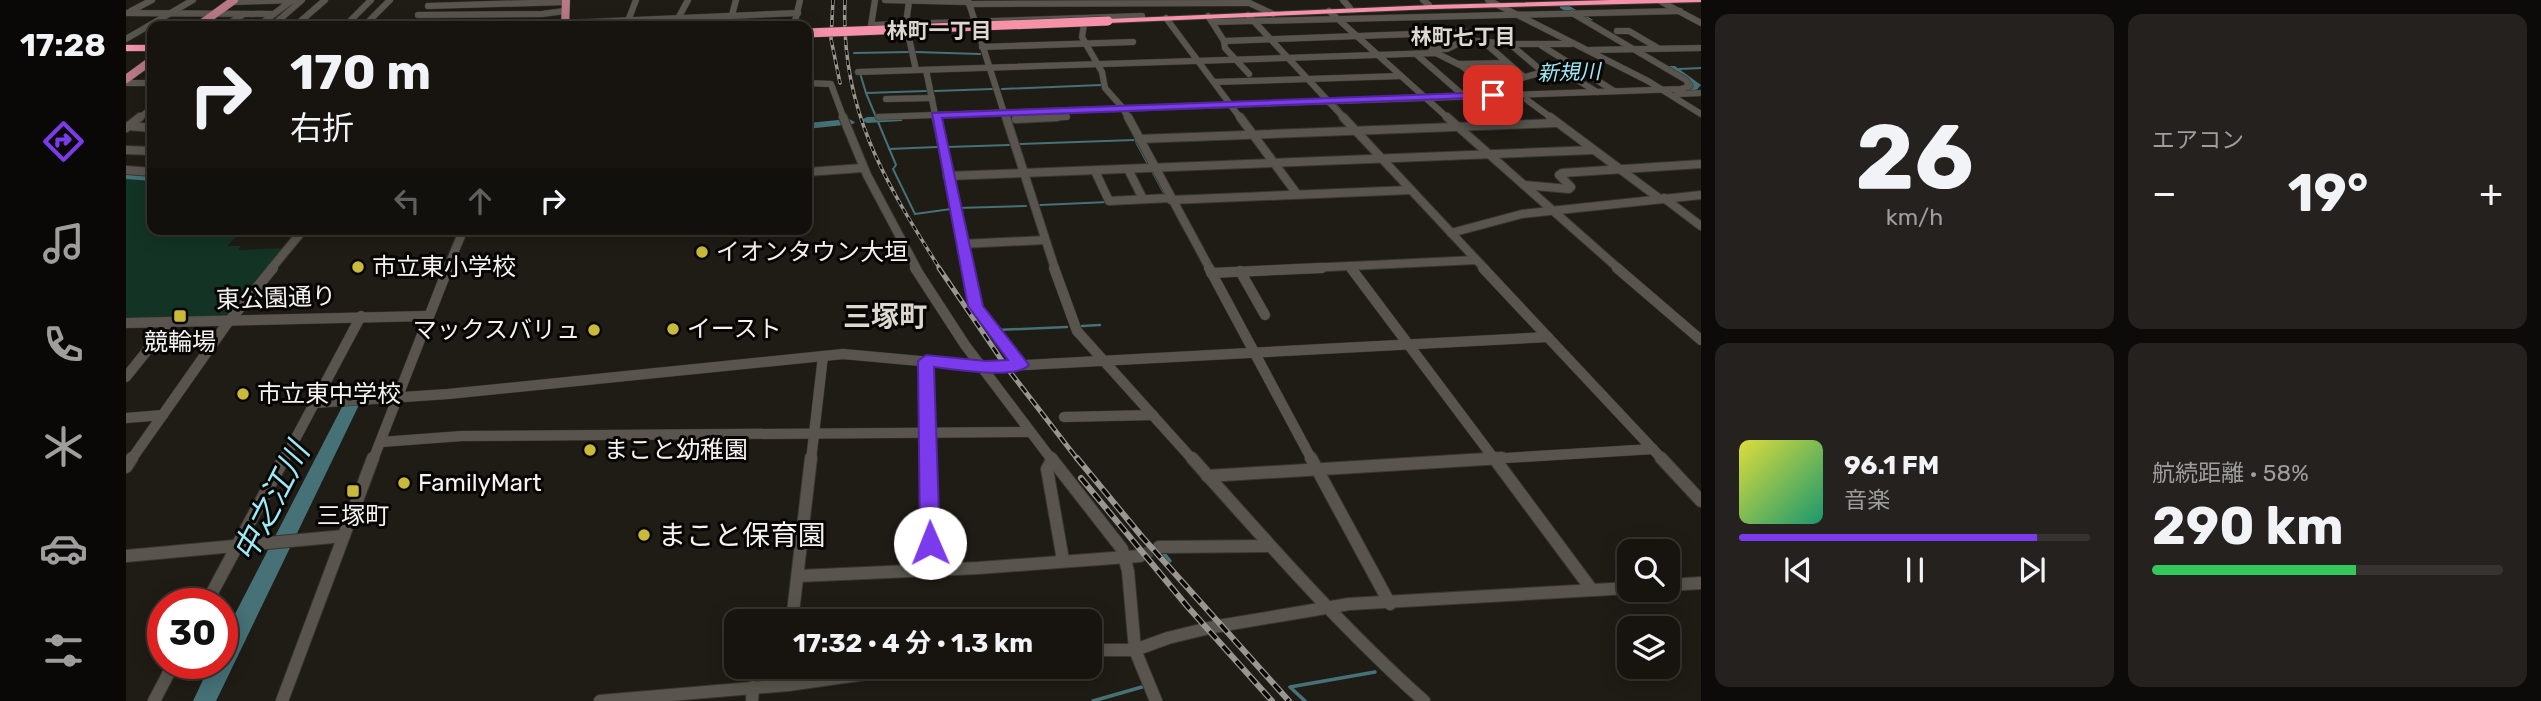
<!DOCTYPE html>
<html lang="ja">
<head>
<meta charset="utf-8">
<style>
	:root { --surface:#171410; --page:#24211e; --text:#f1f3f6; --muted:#9e9e9f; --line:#363330; --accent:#7c3aed }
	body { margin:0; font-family:Rubik,"Noto Sans JP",sans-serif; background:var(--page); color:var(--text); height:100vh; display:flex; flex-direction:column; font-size:26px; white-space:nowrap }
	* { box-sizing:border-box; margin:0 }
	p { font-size:23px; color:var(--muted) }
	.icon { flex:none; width:38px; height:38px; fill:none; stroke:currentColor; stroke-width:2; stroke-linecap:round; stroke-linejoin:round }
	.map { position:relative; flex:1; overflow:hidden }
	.sheet { display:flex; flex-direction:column; gap:14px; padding:14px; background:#0d0b09; width:840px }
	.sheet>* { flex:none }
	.hud { position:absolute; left:21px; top:21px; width:665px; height:214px; border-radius:14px; box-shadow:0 4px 18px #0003,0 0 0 2px var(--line); background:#171410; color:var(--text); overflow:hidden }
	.buttons { position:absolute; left:1491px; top:539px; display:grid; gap:14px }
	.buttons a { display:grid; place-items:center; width:63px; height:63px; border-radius:14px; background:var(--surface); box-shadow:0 4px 18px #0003,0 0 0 2px var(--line); font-size:35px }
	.speed { position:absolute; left:21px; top:588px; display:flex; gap:14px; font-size:35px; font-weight:700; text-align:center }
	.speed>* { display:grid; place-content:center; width:91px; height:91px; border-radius:50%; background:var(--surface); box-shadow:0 4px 18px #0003,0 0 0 2px var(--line); line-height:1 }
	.speed .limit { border:10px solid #d22; background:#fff; color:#111 }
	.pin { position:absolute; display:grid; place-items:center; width:60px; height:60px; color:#fff; margin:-30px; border-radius:14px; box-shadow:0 4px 10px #0006 }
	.me { position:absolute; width:77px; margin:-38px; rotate:359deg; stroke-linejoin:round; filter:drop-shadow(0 0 5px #0008) }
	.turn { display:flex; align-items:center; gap:24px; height:147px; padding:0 28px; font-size:32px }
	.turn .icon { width:91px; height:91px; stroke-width:2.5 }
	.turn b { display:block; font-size:49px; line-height:60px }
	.lanes { display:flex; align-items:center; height:66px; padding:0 28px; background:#0003; justify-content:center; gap:35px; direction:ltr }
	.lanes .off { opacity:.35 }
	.big { font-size:52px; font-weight:700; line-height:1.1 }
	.sheet .widget { flex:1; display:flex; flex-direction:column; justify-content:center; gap:10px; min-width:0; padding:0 24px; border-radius:14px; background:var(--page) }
	.sheet .dial { align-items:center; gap:0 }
	.dial b { font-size:91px; line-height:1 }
	.song { display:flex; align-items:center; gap:21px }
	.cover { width:84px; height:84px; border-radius:10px; background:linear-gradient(135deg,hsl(60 70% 55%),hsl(160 70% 35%)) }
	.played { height:7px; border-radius:4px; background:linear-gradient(90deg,var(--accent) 85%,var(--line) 85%) }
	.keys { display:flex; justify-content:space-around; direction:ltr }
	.heat { display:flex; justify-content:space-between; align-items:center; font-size:38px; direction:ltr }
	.charge { height:10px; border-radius:5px; background:linear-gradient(90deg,#34c759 58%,var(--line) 0) }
	.sheet .tiles { flex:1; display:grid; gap:14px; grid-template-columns:repeat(2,1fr) }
	.trip { position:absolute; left:598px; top:609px; width:378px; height:70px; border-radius:14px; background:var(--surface); box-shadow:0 4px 18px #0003,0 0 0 2px var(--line); font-weight:700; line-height:70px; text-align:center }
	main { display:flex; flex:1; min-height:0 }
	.dock { display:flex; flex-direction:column; width:126px; justify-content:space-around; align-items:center; background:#090806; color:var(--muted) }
	.dock .icon { width:49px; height:49px }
	.dock .on { color:var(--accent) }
	.dock b { font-size:32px; color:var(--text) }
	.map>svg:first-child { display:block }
</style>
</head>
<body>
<main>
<nav class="dock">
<b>17:28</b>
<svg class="icon on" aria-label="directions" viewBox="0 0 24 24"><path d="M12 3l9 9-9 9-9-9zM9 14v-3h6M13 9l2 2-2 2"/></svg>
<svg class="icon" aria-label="music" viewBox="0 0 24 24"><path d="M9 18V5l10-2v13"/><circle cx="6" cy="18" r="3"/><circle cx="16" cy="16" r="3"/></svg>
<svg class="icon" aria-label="phone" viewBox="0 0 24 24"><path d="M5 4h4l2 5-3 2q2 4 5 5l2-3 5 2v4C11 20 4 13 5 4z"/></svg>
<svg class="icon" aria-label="climate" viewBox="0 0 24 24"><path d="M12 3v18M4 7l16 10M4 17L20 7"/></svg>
<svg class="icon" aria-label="car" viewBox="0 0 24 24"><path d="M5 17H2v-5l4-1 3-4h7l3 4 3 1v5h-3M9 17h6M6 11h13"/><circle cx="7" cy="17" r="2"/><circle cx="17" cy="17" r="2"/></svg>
<svg class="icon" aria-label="filters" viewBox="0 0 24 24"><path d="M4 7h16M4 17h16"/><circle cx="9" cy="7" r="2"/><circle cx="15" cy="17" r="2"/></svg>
</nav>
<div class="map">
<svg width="1575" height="701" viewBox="0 0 1575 701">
	<rect width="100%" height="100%" fill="#1f1b15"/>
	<!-- green -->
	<path fill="#133424" d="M0,178L26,180V229H124L118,235L111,236L101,246H115L112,250L160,248L105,316L0,321Z"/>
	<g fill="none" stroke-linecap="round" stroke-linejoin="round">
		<!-- stream-far2 -->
		<g stroke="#457177" stroke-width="2">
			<path d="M789,52L854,54"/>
			<path d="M728,53L784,52"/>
			<path d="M1553,69L1575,68"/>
			<path d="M734,73L740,93"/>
			<path d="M876,89L975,85"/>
			<path d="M800,91L740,93L770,165L767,169L789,214L825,209"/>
			<path d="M809,91L866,89"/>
			<path d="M1209,104L1218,114"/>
			<path d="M1010,142L1023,166"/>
			<path d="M894,144L1008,140"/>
			<path d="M821,147L883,145"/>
			<path d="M763,149L811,147"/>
			<path d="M1026,171L1039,195"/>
			<path d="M914,205L982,202"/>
			<path d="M1046,206L1059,231"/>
			<path d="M831,208L900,206"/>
		</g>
		<!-- stream-far1 -->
		<g stroke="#457177" stroke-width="2.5">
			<path d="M956,326L974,325"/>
			<path d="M871,330L941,327"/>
		</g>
		<!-- stream -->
		<g stroke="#457177" stroke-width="3.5">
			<path d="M1036,551L1044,561"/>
			<path d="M967,701L1016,687"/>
			<path d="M1179,701L1164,687L1249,672"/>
		</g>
		<!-- river -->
		<g fill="#457177" fill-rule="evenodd">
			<path d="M1434,4H1440L1467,20L1459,22L1434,8Z"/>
			<path d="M1541,66H1549L1575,85L1568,93L1542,94V90L1561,88L1564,85L1541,70Z"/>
			<path d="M772,116L776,117V121L741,123L735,120L741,117Z"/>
			<path d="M723,119L729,122L727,124L681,129V123Z"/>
			<path d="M0,171L26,173V181L0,179Z"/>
			<path d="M225,399L231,401L233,405L90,701H67L85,663H96V639L217,405L219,401Z"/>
		</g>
		<!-- minor-tunnel -->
		<path stroke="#3f3b36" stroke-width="12" stroke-dasharray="12 6" stroke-linecap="butt" d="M1014,556L1033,547"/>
		<defs>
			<g id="minor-far3">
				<path d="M749,0L744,32H750"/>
				<path d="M759,0L842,2"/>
				<path d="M842,0L880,119"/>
				<path d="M1117,0L1147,14"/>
				<path d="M1217,0L1224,8"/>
				<path d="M1297,0L1303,5"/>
				<path d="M1362,0L1522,81L1575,114"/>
				<path d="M783,1L780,24L790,70"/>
				<path d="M1534,1L1575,23"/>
				<path d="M105,2L175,0"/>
				<path d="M843,4L1123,3"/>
				<path d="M302,6L440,2"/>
				<path d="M5,11L26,0"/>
				<path d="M1203,11L1323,119"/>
				<path d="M0,13L148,14"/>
				<path d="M292,15L416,14L439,11"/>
				<path d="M606,15L610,0"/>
				<path d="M1122,15L1219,119"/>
				<path d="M1082,16L1086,22L1554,11"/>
				<path d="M1040,18L1115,119"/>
				<path d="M1086,22L1098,41L1099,48L1123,74"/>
				<path d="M958,24L956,37L976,72L979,88L996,107L1003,119"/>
				<path d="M282,25L439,23L672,13"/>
				<path d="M746,25L1016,16"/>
				<path d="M99,26L118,14"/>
				<path d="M132,26L165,1"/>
				<path d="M146,26L176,0"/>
				<path d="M169,26L199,0"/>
				<path d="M219,26L245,0"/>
				<path d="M238,26L264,0"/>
				<path d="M500,26L510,0"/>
				<path d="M548,26L562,0"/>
				<path d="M668,26L674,0"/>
				<path d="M1491,31H1503L1532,48"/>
				<path d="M0,39L67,0"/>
				<path d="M1098,41L1342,32"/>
				<path d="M1359,43L1398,77"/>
				<path d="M1416,46L1488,91"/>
				<path d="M856,47L1007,42"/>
				<path d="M1305,49H1321L1339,40L1384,44H1445"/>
				<path d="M1464,50L1575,48"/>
				<path d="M1290,54L1338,96"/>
				<path d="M1334,64L1381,63"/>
				<path d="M800,70L810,119"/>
				<path d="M732,72L1310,53L1336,66L1351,79L1396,78L1417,72L1384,44"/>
				<path d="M1417,72L1453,81L1471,92"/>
				<path d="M1088,82L1275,76"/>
				<path d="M0,83H26"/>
				<path d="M681,83L705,84L718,119"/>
				<path d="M1551,94L1575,93"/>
				<path d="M760,99L806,98"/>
				<path d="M1401,100L1427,119"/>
				<path d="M752,117L1555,89L1564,86L1560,80L1446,13"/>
				<path d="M12,119L26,108"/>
				<path d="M890,119L941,117"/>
			</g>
			<g id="minor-far2">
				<path d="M717,117L741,175L791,269"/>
				<path d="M810,117L842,269"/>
				<path d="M880,117L929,269"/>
				<path d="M1002,117L1084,269"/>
				<path d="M1114,117L1171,194"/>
				<path d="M1217,117L1359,269"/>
				<path d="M1321,117L1493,269"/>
				<path d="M1424,117L1534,199"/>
				<path d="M890,119L931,117"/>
				<path d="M2,126L26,128"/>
				<path d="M0,128L14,117"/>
				<path d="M1013,139L1431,123"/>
				<path d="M0,150L26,151"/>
				<path d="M1002,169L1017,199"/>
				<path d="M0,170L26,172"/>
				<path d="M969,171L983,201L1044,198"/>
				<path d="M681,172L736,168"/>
				<path d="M821,176L1467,150"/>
				<path d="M1398,185L1443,189L1445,187L1433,175L1436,173L1575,164"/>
				<path d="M1538,198L1575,226"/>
				<path d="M1045,200L1285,190"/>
				<path d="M1325,233L1396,214L1575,195"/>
				<path d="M836,244L919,240"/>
				<path d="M1225,267L1227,269"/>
				<path d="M145,269L178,229"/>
				<path d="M321,269L338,229"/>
				<path d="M1161,269L1350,260"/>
			</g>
			<g id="minor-far1">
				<path d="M789,268L839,345L926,460"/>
				<path d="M842,268L850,307L894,364"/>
				<path d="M928,268L951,331L1067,460"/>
				<path d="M1083,268L1186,460"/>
				<path d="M1225,268L1369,460"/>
				<path d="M1357,268L1537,460"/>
				<path d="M1491,268L1575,340"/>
				<path d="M1114,271L1139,315"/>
				<path d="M1085,273L1196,268"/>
				<path d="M0,323L301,316"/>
				<path d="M800,361L802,460"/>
				<path d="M0,377L44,322"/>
				<path d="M188,403L322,394L717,354L860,367L1422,337"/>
				<path d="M938,417L1027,415"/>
				<path d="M0,418L37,415"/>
				<path d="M255,442L336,436L903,432"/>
				<path d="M5,460L100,325L147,268"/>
				<path d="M158,460L235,316"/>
				<path d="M247,460L322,268"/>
				<path d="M685,460L697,356"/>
				<path d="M1347,460L1527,449"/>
			</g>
			<g id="minor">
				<path d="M802,458L804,570"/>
				<path d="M925,458L996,549L1002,571L1009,650L1030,701"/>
				<path d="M1066,458C1141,542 1214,626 1298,701"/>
				<path d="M1185,458L1264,604"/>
				<path d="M1368,458L1466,590"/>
				<path d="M1535,458L1575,501"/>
				<path d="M925,462L921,469L937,560"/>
				<path d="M0,467L6,458"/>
				<path d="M1081,476L1376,458"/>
				<path d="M1033,547L1144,546"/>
				<path d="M0,556L218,536"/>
				<path d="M672,576L852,568L1014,556"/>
				<path d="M1542,585L1575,583"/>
				<path d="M80,604L158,458"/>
				<path d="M666,621L685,458"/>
				<path d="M964,650H1009L1042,638L1087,627L1223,604L1503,588"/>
				<path d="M662,667V685"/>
				<path d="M28,701L48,663"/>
				<path d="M156,701L247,458"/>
				<path d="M474,701L662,685L788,667"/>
				<path d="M626,701L627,687"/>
			</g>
			<g id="major">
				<path d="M72,26L108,0"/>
				<path d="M439,26L440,0"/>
				<path d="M0,79L26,60"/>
			</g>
			<g id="highway">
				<path d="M1485,0H1575V2L1307,9L982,23L978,21L982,19L1307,5Z"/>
				<rect x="0" y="45" width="26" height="6"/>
			</g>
		</defs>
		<!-- minor-far3 casing -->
		<use href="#minor-far3" stroke="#383532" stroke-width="7"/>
		<!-- minor-far2 casing -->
		<use href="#minor-far2" stroke="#383532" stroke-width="10"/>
		<!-- minor-far1 casing -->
		<use href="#minor-far1" stroke="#383532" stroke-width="11"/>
		<!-- minor casing -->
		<use href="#minor" stroke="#383532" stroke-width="14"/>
		<!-- major casing -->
		<use href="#major" stroke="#383532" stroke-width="9"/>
		<!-- highway casing -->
		<use href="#highway" stroke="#383532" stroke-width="2"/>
		<!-- minor-far3 -->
		<use href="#minor-far3" stroke="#59554e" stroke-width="6"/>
		<!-- minor-far2 -->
		<use href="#minor-far2" stroke="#59554e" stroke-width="8"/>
		<!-- minor-far1 -->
		<use href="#minor-far1" stroke="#59554e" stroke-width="10"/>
		<!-- minor -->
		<use href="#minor" stroke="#59554e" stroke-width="12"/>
		<!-- major -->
		<use href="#major" stroke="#b77985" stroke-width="8"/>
		<!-- highway -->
		<use href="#highway" fill="#f591a9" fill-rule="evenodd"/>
		<defs>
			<g id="rail-far2">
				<path d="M707,0L705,39L714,83"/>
				<path d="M719,0C714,109 758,180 814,269"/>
			</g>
			<path id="rail-far1" d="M813,268L881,368L952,460"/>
			<g id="rail">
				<path d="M951,458L1017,538L1163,701"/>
				<path d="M955,478L1061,606L1146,701"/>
			</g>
		</defs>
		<!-- rail-far2 casing -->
		<use href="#rail-far2" stroke="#999691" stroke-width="3.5"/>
		<!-- rail-far1 casing -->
		<use href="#rail-far1" stroke="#999691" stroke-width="5"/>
		<!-- rail casing -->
		<use href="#rail" stroke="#999691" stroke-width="6"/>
		<!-- rail-far2 -->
		<use href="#rail-far2" stroke="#080604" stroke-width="2" stroke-dasharray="5" stroke-linecap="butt"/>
		<!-- rail-far1 -->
		<use href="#rail-far1" stroke="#080604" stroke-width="2.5" stroke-dasharray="8" stroke-linecap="butt"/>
		<!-- rail -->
		<use href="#rail" stroke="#080604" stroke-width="3.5" stroke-dasharray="10" stroke-linecap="butt"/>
		<defs>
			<path id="highway-bridge" d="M681,33L982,21"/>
		</defs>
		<!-- highway-bridge casing -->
		<use href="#highway-bridge" stroke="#383532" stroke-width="10" stroke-linecap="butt"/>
		<!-- highway-bridge -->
		<use href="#highway-bridge" stroke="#f591a9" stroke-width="9"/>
	</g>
	<!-- route -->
	<path fill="#7c3aed" stroke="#51269a" stroke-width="2" d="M1367,92L1372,95L1371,97L816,118L857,306L903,365C890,380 828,369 808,367L814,543L811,549L804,551L797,549L794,543L792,361L800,355L860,361L882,360L842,306L806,113Z"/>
	<!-- markers -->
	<g fill="#caba3a" stroke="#080604" stroke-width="2.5">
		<circle cx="576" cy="252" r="7"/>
		<circle cx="232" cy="267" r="7"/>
		<rect x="47" y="309" width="14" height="14" rx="3.5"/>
		<circle cx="547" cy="329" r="7"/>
		<circle cx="468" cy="330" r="7"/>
		<circle cx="117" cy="394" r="7"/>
		<circle cx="464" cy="450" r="7"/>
		<circle cx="278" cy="483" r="7"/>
		<rect x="220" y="484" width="14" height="14" rx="3.5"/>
		<circle cx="518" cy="535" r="7"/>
	</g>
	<g text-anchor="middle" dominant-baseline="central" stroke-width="6" stroke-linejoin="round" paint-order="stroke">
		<!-- far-neighbourhood labels -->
		<g font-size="21" font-weight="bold" fill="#dcd7cf" stroke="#080604">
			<text x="813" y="30">林町一丁目</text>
			<text x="1337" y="36">林町七丁目</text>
		</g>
		<!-- far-water labels -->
		<g font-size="21" font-style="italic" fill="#9beaf6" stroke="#080604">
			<text transform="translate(1443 72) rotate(-2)">新規川</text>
		</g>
		<!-- poi labels -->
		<g font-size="24" fill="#f5f3ef" stroke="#080604" text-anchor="start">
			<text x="590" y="252">イオンタウン大垣</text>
			<text x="246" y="267">市立東小学校</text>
			<text x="561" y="329">イースト</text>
			<text x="454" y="330" text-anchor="end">マックスバリュ</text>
			<text x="54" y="342" text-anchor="middle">競輪場</text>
			<text x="131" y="394">市立東中学校</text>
			<text x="478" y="450">まこと幼稚園</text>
			<text x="292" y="483">FamilyMart</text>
			<text x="227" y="516" text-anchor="middle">三塚町</text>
		</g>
		<!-- street labels -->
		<g font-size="24" fill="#f5f3ef" stroke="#080604">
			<text transform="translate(150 298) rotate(-2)">東公園通り</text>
		</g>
		<!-- quarter labels -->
		<g font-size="28" font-weight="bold" fill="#dcd7cf" stroke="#080604">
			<text x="759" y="316">三塚町</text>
		</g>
		<!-- near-poi labels -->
		<g font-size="28" fill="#f5f3ef" stroke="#080604" text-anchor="start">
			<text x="532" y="535">まこと保育園</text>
		</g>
		<!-- near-water labels -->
		<g font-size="32" font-style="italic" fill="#9beaf6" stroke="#080604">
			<text transform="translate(145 502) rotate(-63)">中之江川</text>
		</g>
	</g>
</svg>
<div class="buttons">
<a><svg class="icon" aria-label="search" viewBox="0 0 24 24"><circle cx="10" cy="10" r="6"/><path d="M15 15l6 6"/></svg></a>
<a><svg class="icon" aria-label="layers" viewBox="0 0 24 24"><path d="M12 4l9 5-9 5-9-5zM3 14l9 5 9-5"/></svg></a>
</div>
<div class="speed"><div class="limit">30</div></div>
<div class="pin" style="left:1367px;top:95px;background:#d93025"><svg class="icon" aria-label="arrive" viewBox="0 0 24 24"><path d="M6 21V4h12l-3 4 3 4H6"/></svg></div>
<svg class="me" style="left:804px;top:543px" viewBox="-20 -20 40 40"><circle r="19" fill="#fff"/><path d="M0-13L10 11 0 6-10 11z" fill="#7c3aed"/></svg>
<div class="trip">17:32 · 4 分 · 1.3 km</div>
<div class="hud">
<div class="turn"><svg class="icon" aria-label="right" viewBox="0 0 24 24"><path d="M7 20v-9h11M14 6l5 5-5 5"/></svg><div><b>170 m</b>右折</div></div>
<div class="lanes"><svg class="icon off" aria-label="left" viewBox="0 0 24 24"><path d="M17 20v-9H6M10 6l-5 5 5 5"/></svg><svg class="icon off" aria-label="ahead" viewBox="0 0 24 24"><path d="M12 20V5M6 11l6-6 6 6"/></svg><svg class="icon" aria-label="right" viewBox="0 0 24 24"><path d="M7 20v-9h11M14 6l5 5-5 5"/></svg></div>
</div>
</div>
<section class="sheet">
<div class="tiles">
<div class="widget dial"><b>26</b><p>km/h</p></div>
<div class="widget"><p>エアコン</p>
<div class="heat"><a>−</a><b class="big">19°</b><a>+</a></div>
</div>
<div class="widget">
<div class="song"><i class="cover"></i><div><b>96.1 FM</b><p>音楽</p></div></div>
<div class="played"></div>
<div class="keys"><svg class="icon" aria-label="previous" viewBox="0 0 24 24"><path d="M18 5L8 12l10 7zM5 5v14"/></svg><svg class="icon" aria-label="pause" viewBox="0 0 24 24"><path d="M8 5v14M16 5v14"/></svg><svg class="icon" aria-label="next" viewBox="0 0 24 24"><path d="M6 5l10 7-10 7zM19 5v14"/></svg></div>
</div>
<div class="widget"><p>航続距離 · 58%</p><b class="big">290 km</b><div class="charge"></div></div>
</div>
</section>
</main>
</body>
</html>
